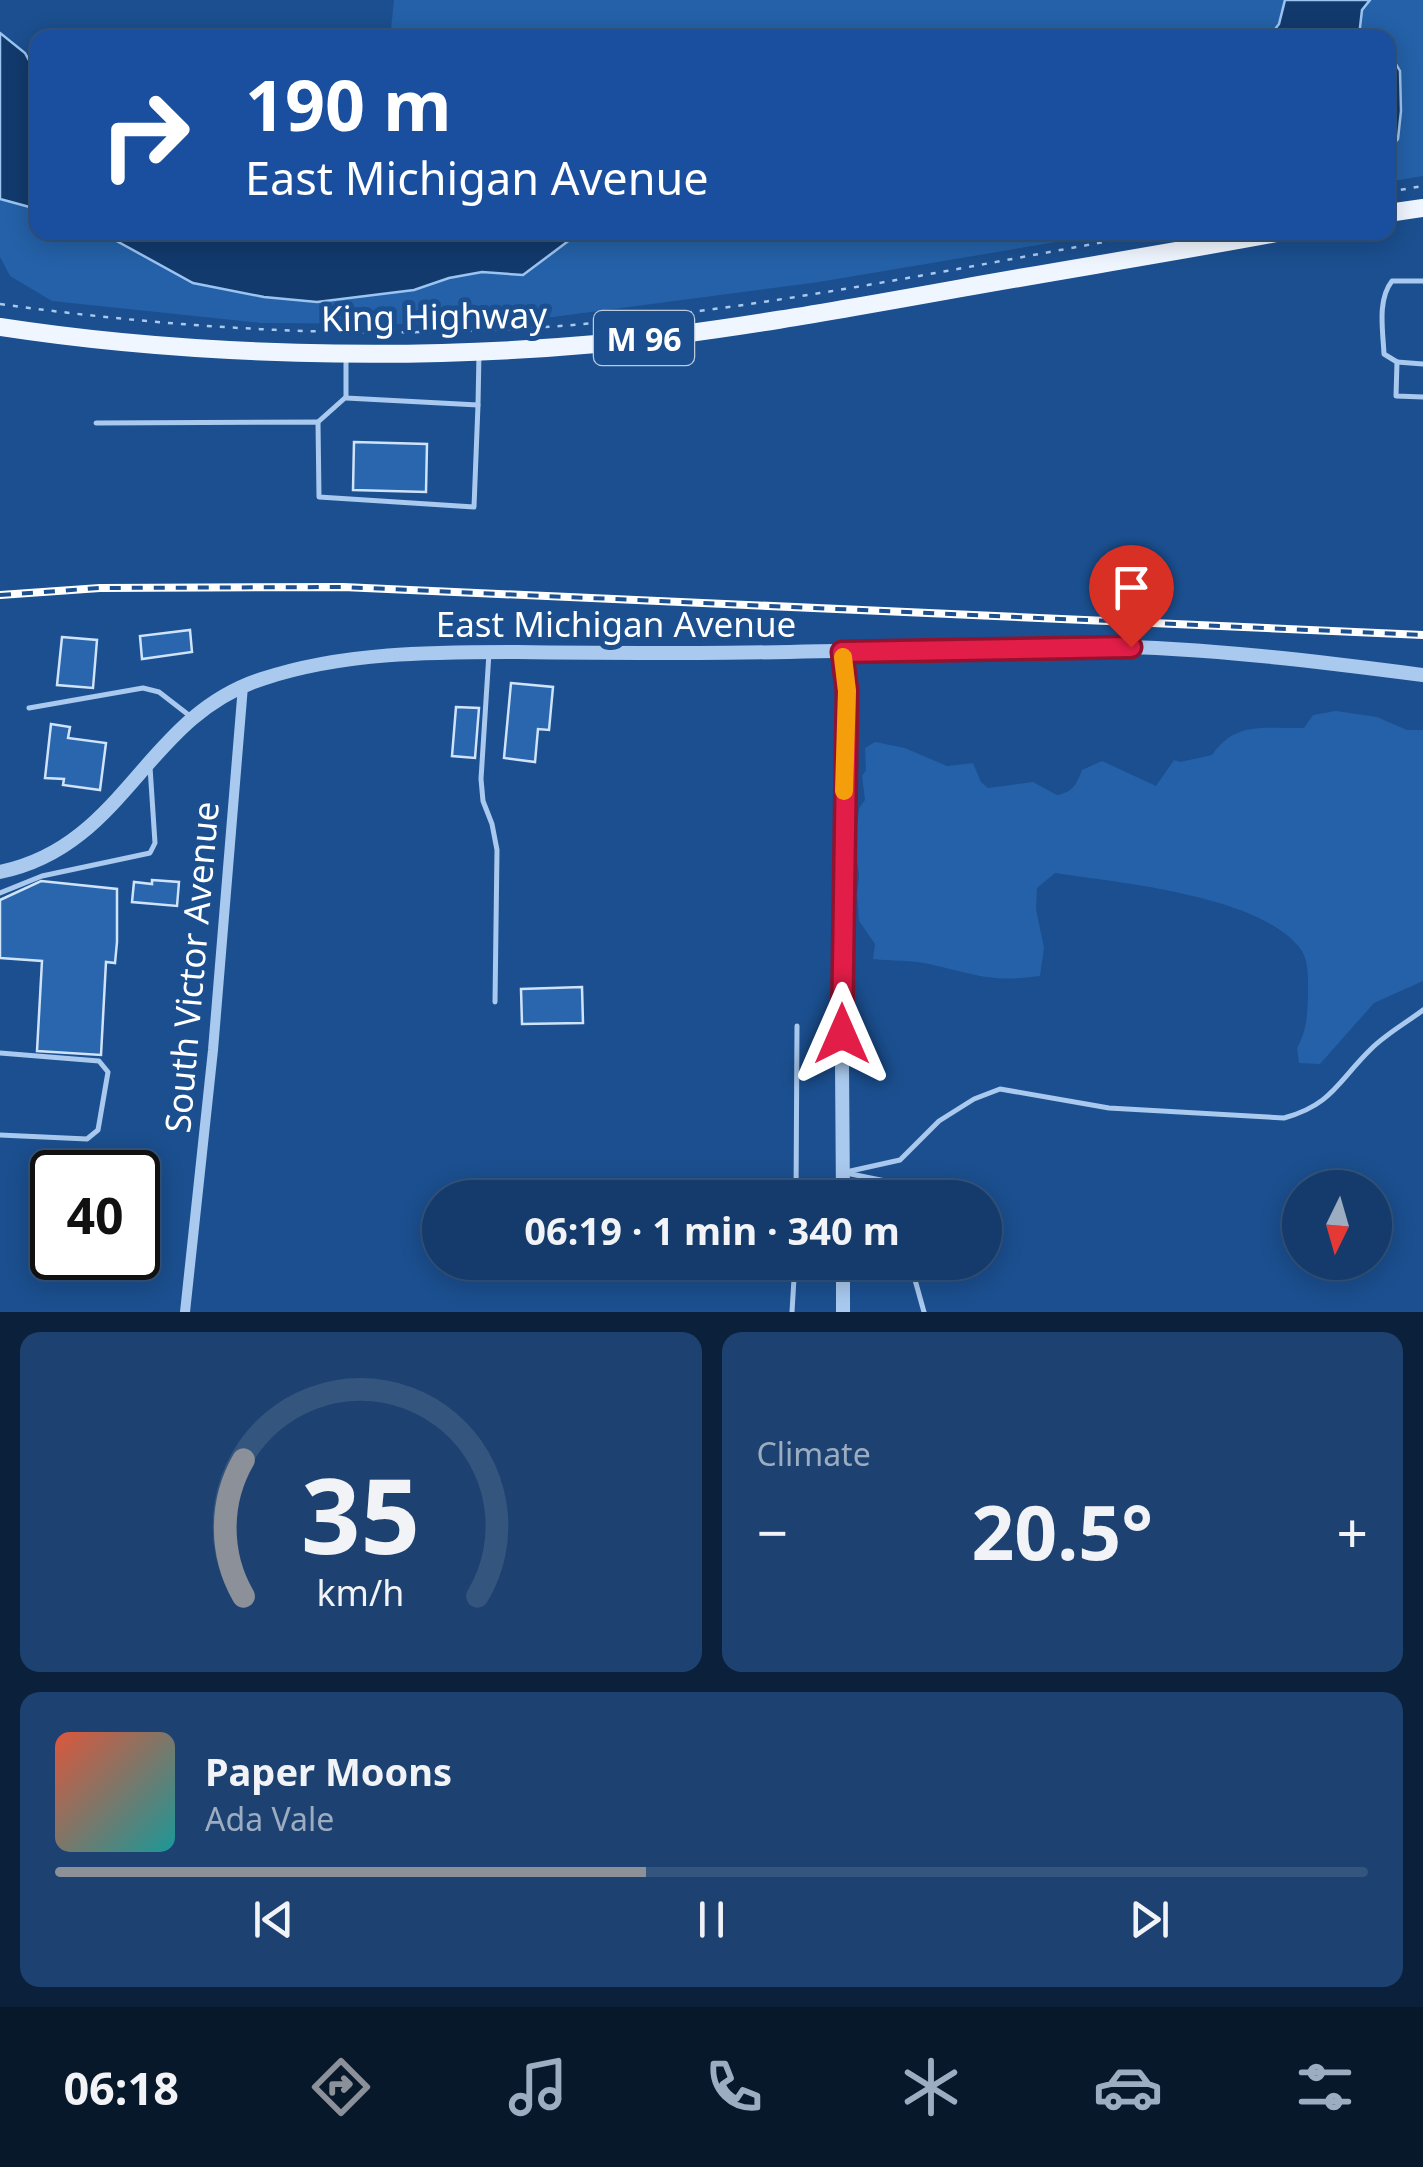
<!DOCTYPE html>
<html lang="en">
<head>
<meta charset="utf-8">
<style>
	:root { --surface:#143b6b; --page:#1d4271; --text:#f1f3f6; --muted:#9dadc1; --line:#33557e; --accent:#8c9099 }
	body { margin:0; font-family:"Noto Sans",sans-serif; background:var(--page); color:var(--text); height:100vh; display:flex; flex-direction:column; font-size:38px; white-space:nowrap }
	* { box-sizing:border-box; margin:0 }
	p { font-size:32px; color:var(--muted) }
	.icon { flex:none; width:55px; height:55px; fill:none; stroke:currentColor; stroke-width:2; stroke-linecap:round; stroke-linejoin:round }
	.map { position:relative; height:1312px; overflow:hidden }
	.details { display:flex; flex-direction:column; gap:20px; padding:20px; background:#0b203b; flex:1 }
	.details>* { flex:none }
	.top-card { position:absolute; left:30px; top:30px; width:1365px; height:210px; border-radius:20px; box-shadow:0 5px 25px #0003,0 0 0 2px var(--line); background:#1a4fa0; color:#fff; overflow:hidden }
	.needle { width:65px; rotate:185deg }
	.fabs { position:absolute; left:1282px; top:1170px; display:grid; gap:20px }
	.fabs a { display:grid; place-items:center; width:110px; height:110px; border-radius:50%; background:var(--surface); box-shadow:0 5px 25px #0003,0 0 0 2px var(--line); font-size:50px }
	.speed { position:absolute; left:30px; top:1150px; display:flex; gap:20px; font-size:50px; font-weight:700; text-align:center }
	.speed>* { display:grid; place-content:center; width:130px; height:130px; border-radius:50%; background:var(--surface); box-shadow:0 5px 25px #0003,0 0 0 2px var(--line); line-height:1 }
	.speed .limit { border:5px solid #111; border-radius:15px; background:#fff; color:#111 }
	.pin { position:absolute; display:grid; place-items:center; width:85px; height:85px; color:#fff; margin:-102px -42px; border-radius:50% 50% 50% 0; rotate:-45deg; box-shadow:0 0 10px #0007 }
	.pin .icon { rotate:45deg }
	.me { position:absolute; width:110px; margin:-55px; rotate:0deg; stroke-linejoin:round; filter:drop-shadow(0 0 8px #0008) }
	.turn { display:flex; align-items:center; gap:35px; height:210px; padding:0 50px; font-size:45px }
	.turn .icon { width:130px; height:130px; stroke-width:2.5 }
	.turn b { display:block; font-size:70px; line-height:85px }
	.big { font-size:75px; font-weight:700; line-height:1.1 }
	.details .card { flex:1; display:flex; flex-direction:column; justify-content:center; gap:15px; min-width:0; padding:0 35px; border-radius:20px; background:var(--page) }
	.details .dial { align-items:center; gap:0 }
	.dial svg { height:260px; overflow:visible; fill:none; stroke:var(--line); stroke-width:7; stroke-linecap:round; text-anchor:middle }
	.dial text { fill:var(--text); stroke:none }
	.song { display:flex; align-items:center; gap:30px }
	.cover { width:120px; height:120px; border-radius:15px; background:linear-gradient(135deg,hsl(10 70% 55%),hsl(180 70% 35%)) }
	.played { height:10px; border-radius:5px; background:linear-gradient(90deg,var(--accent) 45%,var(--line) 45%) }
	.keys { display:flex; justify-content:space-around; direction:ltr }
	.heat { display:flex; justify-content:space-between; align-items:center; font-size:55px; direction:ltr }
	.details .tiles { flex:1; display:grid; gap:20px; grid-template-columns:1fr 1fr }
	.card:last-child { grid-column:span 2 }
	.trip { position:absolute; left:422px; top:1180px; width:580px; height:100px; border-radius:50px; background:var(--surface); box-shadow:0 5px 25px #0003,0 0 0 2px var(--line); font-weight:700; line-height:100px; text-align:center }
	.tabs { display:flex; height:160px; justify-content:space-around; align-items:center; background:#08182b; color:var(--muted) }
	.tabs .icon { width:70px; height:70px }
	.tabs .selected { color:var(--accent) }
	.tabs b { font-size:45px; color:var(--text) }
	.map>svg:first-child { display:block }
</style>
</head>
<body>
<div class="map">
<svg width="1423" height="1312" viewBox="0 0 1423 1312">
	<rect width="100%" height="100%" fill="#1b4f8f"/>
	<!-- green -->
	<g fill="#2461a8">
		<path d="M394,0H1285L1279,24L1269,38H390Z"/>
		<path d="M1370,0H1423V176L1388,182V151L1398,139L1400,71L1388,50V38L1359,36L1362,10Z"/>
		<path d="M0,199L37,209L38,232L102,233L193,283L264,297L317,302L414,290L449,278L482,272L523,275L579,233H1110L819,282L553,317L412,324L261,323L52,301L10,276L0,257Z"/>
		<path d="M1336,711L1377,717L1407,730H1423V981L1374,1003L1320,1064L1299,1063L1297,1048C1307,1030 1307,1017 1308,997C1308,983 1309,962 1302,951C1263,895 1119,883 1055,873L1037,888L1036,909L1044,948L1040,976C990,983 975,974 929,964C911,960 891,961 873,959L875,944L859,921L857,894L859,876L855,845L859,808L865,800L862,776L866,770L865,748L875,742L905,748L947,766L973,763L981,782L988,788L1033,782L1057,795C1073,792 1076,785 1082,770L1102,761L1156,786L1174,760L1180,762L1212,755C1236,720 1265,729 1304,728L1313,715Z"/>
	</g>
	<!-- water -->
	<g fill="#123a6d" stroke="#9cc4f0" stroke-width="2.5">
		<path d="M1285,0H1370L1362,10L1359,36L1364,37H1269L1279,24Z"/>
		<path d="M0,33L25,53L37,75V209L0,199Z"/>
		<path d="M1388,50L1400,71L1401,111L1398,139L1388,151Z"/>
		<path d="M102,233H579L523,275L482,272L449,278L414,290L317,302L264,297L193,283Z"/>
	</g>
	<!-- building -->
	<g fill="#2a66ad" stroke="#cfe3fa" stroke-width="2.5">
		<path d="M354,442L427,444L426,492L353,490Z"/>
		<path d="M190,630L192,652L142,659L140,636Z"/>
		<path d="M62,637L97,640L93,688L57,685Z"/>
		<path d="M511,683L553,687L549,730L538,729L535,762L504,758Z"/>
		<path d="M456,707L479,708L475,758L452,756Z"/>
		<path d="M51,724L70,727L68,738L106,743L100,790L63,785L64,779L45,778Z"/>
		<path d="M152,880L179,882L177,906L132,902L134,882L152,884Z"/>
		<path d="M41,881L117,889V942L115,963L106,962L101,1055L37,1051L42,961L0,958V900Z"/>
		<path d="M582,987L583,1023L522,1024L521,989Z"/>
	</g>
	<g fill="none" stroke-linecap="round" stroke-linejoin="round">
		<!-- path -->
		<g stroke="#a9c9ee" stroke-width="2.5" stroke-dasharray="5 8" stroke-linecap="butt">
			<path d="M1388,192L1423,186"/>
			<path d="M0,304C186,330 372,340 560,326C762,310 961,267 1160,232"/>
		</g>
		<!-- service -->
		<g stroke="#a9c9ee" stroke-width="5">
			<path d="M1423,281H1392C1377,300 1383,331 1384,354L1397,362L1396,396L1423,397"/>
			<path d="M346,358V398L478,405L479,353"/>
			<path d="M1397,362L1423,364"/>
			<path d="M318,422L346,397"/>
			<path d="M96,423L318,422L319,497L474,507L478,405"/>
			<path d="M489,653L481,779L483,801L492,824L497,850L495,1002"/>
			<path d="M29,708L143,688L159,692L190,716"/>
			<path d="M0,893L42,876L150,853L155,843L150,767"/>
			<path d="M0,1053L99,1061L108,1072L98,1130L87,1139L0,1135"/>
			<path d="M846,1172L900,1160L939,1121L974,1099L1000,1089L1109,1108L1284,1118C1332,1105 1338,1081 1371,1049C1386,1034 1406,1023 1423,1010"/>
			<path d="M846,1173L905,1185L906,1198"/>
			<path d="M796,1198L797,1026"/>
			<path d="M910,1262L924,1312"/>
			<path d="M792,1312L795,1262"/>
		</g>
		<!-- minor -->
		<path stroke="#a9c9ee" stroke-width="10" d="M185,1312L213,1050L243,686"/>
		<!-- tertiary -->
		<g stroke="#a9c9ee" stroke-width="14">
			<path d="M843,653L847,691L841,929L843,1198"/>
			<path d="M0,872C126,846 144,717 262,679C343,652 432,652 517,652C577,653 638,653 698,653C832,653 966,645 1099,646C1208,648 1315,661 1423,675"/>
			<path d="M843,1312V1262"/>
		</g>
		<!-- primary -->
		<g stroke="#f0f6ff" stroke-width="18">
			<path d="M1388,213L1423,208"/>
			<path d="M0,327C188,356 407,361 596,344C718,332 840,310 962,288C1068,269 1175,252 1282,232"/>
		</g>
		<defs>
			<path id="rail" d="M0,595L100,588L343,587L1423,635"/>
		</defs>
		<!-- rail casing -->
		<use href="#rail" stroke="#fff" stroke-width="8"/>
		<!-- rail -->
		<use href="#rail" stroke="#1b4f8f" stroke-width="4" stroke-dasharray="11" stroke-linecap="butt"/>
	</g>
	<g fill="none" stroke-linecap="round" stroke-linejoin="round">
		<defs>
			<path id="route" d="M842,1034L847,691L842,652L1131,647"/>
		</defs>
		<!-- route casing -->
		<use href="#route" stroke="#92132f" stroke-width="25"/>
		<!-- route -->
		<use href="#route" stroke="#e11d48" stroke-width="18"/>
		<!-- slow -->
		<path stroke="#f59e0b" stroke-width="18" d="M843,657L847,691L844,791"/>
	</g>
	<g text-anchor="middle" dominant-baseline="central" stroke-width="10" stroke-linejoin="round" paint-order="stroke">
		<!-- shield labels -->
		<rect fill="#1b4f8f" stroke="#bbcadd" stroke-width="2.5" x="594" y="311" width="100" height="54" rx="8"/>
		<g font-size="32" font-weight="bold" fill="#fff">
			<text x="644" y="338">M 96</text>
		</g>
		<!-- street labels -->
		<g font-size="35" fill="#fff" stroke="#1b4f8f">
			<text transform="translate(434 316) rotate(-1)">King Highway</text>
			<text x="616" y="623">East Michigan Avenue</text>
			<text transform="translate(191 967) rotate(-85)">South Victor Avenue</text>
		</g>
	</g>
</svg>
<div class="fabs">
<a><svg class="needle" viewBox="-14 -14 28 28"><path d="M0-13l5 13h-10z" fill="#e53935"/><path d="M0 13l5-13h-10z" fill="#9dadc1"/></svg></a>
</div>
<div class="speed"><div class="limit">40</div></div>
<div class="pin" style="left:1131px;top:647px;background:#d93025"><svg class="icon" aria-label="arrive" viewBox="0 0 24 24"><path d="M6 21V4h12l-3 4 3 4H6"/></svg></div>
<svg class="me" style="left:842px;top:1034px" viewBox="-20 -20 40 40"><path d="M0-17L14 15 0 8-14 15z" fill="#e11d48" stroke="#fff" stroke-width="4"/></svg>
<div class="trip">06:19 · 1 min · 340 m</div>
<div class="top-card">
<div class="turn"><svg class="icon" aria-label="right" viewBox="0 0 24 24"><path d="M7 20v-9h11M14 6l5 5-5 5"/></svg><div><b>190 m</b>East Michigan Avenue</div></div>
</div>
</div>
<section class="details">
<div class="tiles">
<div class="card dial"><svg viewBox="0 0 100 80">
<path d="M14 69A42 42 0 1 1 86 69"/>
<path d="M14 69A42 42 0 0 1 14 27" stroke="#8c9099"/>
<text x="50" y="56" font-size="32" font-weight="700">35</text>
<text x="50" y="72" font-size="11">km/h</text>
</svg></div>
<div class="card"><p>Climate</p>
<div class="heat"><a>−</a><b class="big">20.5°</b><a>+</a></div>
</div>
<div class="card">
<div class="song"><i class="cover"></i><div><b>Paper Moons</b><p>Ada Vale</p></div></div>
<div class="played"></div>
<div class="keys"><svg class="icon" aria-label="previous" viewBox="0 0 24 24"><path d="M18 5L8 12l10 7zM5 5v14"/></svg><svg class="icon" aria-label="pause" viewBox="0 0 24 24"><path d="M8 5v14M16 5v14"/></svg><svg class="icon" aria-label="next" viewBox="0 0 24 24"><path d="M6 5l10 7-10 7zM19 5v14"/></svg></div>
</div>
</div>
</section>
<nav class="tabs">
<b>06:18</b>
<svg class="icon selected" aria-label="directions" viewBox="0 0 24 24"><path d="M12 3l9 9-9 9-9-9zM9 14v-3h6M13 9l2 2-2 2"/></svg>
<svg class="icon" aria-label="music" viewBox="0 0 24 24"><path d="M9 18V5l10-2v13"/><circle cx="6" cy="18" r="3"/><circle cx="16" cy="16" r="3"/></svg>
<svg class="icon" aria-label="phone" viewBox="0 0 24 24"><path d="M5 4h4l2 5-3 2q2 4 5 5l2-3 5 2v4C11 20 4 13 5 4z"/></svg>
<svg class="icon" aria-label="climate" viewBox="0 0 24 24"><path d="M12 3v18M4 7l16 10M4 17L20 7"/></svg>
<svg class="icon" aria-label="car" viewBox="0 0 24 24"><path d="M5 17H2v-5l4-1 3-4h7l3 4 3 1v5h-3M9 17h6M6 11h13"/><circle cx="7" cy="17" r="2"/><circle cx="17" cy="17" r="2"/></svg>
<svg class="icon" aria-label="filters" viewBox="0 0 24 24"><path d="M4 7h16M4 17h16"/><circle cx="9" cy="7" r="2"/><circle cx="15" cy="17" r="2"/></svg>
</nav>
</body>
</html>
